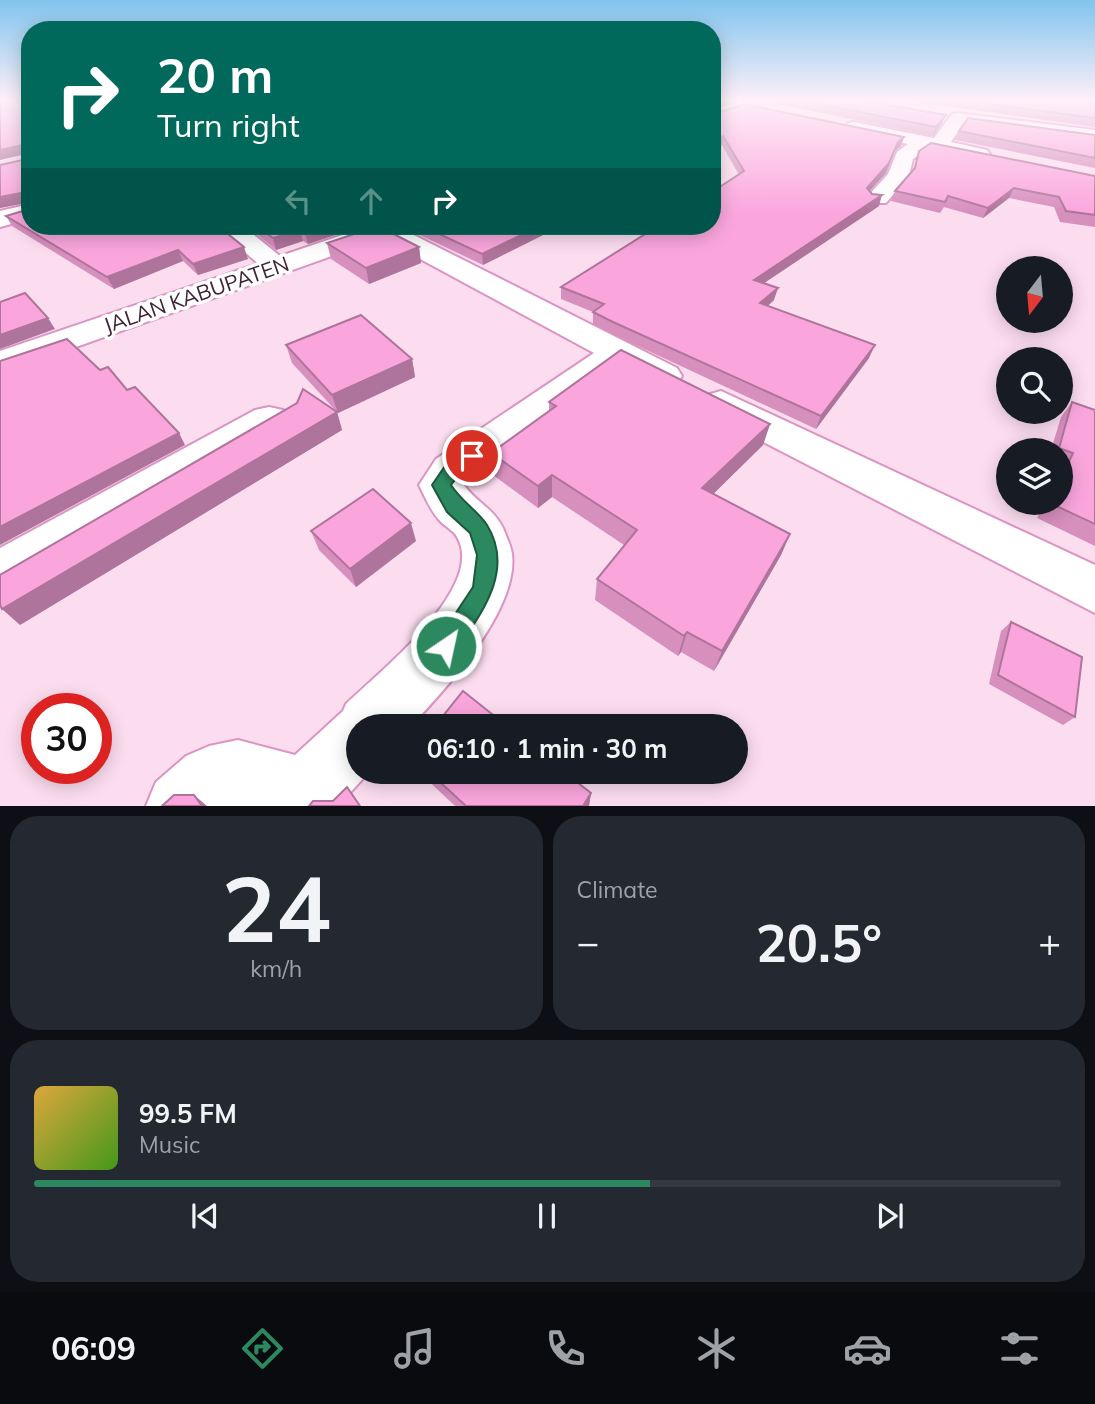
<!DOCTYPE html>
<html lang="en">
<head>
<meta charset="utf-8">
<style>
	:root { --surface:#171b24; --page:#242831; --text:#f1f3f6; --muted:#9ea1a6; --line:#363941; --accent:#2b885f }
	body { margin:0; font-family:Mulish,sans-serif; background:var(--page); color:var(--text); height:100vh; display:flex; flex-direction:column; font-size:26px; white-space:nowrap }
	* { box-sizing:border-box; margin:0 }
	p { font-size:23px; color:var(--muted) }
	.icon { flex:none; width:38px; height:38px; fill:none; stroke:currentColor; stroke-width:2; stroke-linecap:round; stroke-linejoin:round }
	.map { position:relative; height:806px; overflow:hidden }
	.details { display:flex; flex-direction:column; gap:10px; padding:10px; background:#0d0f14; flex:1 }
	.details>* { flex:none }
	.hud { position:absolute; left:21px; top:21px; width:700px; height:214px; border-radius:28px; box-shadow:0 4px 18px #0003; background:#00695c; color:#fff; overflow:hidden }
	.needle { width:46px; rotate:196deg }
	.controls { position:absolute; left:996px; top:256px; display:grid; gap:14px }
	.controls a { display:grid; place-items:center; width:77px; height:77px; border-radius:50%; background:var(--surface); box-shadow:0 4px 18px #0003; font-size:35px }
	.speed { position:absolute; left:21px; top:693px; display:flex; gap:14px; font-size:35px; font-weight:700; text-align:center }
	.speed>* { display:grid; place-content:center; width:91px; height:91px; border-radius:50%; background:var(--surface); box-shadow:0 4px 18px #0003; line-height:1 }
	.speed .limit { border:10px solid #d22; background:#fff; color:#111 }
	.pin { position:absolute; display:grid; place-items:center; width:60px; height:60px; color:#fff; margin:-30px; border:4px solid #fff; border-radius:50%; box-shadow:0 2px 7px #0007 }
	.me { position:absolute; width:77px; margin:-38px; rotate:34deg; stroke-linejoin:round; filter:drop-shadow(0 0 5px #0008) }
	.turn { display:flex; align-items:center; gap:24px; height:147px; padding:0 21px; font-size:32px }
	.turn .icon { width:91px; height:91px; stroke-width:2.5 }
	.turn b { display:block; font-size:49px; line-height:60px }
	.lanes { display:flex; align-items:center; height:66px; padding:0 21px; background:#0003; justify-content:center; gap:35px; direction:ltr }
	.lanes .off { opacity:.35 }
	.big { font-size:52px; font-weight:700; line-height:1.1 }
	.details .tile { flex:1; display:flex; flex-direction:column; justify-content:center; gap:10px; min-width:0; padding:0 24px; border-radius:28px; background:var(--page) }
	.details .dial { align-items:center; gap:0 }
	.dial b { font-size:91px; line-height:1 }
	.song { display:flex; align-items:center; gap:21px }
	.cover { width:84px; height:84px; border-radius:10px; background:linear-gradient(135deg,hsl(40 70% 55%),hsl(100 70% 35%)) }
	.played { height:7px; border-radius:4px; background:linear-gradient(90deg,var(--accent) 60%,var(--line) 60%) }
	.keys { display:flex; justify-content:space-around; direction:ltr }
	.heat { display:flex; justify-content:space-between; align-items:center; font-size:38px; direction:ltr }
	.details .tiles { flex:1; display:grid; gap:10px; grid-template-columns:1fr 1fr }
	.tile:last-child { grid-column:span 2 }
	.trip { position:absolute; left:346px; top:714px; width:402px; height:70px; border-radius:35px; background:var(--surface); box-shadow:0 4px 18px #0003; font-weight:700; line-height:70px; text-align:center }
	.dock { display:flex; height:112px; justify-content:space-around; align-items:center; background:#090b0e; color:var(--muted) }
	.dock .icon { width:49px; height:49px }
	.dock .on { color:var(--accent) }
	.dock b { font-size:32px; color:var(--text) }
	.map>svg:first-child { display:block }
</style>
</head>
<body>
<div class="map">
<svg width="1095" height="806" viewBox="0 0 1095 806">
	<rect width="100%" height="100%" fill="#fcddf0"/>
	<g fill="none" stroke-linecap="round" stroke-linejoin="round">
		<defs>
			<g id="minor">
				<path d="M958,113L1095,130V142L963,124L951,142L987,150L990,154L987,158L980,160L927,149L913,159L909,176L886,203H870L866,198L888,174L897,152L908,144L848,131L845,127L848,123L854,122L934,138L952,114Z"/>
				<path d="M30,204V219L0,227V211Z"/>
				<path d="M214,226H243L291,265L287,271L277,274L267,271Z"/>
				<path d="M372,226H396L677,368L682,376L677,384L664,387L651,384L620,367L466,481L464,485C476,502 494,509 503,528C506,536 511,546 512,554C519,609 446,689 411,726H359V772H369L338,806H146L156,782L186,756L209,746L238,740L295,755L343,711L346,704C378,673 487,587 457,537C454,531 446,527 441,522C431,512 425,497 419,485L436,459L594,353L374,234L370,229Z"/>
				<path d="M721,391L1095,565V613L707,413L702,404L707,395Z"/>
				<path d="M269,407L283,410L289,420L283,430L18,589L0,595V548L255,410Z"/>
			</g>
			<g id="major">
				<path d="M744,100H768L712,121V110Z"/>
				<path d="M369,226H406L402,231L0,374V351Z"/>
			</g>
		</defs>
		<!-- minor casing -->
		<use href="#minor" stroke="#dc94c3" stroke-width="4"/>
		<!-- major casing -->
		<use href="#major" stroke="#dc94c3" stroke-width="4"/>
		<!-- minor -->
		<use href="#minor" fill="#fff" fill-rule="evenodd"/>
		<!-- major -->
		<use href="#major" fill="#fff" fill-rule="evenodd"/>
	</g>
	<!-- wall -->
	<g fill="#d78fbe">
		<path d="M769,100H859L942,123L933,136L769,102Z"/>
		<path d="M901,100H1095V127Z"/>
		<path d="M0,101L248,259L198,275L183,261L114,289L12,226L6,216L26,210V203L0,208L27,159V154Z"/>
		<path d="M712,115L904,137L901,146L895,151L886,173L869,191L879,206L764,283L774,300L768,306L869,358L816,429L612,334L593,324V312L561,299V287L739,175L722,145Z"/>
		<path d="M959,131L1095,135V168L955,140Z"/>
		<path d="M919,151L1095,176V227L1060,222L1054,207L1009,198L983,218L944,207L940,213L891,201L895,191L913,170Z"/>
		<path d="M247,226H362L308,244L303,241L276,250Z"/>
		<path d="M407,226H561L483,265L407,229Z"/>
		<path d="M327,243L419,247L421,263L369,284L331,259Z"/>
		<path d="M286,345L412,359L415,377L338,413L337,412L342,430L20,625L337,412L292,363Z"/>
		<path d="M549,402L770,424L763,445L713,494L790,534L781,555L714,671L681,652L678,656L595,600L597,579L624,545L552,497L538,508L493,475L491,453L549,412Z"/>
		<path d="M1072,402L1095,410V546L1037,518L1045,502H1060V450H1051L1061,417Z"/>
		<path d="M311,531L416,541L356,587L319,550Z"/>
		<path d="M1011,622L1075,717L1063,725L989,684L1001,631Z"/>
		<path d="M419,772H564L591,793L589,806H455Z"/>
	</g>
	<!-- shaded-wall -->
	<g fill="#af749b">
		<path d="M712,100H736L712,107Z"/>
		<path d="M946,115L942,123L933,136L936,127Z"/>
		<path d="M723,136L722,145L712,150V142Z"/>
		<path d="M904,137L901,146L895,151L886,173L863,198L867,188L898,142Z"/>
		<path d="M27,144L30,153L0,160V150Z"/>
		<path d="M1014,188L1009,198L983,218L988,208Z"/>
		<path d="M26,192L30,202L0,208V197Z"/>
		<path d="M882,195L879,206L751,292L754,280Z"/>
		<path d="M327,226H362L308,244L305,233Z"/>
		<path d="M540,226H561L483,265L482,254Z"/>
		<path d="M300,230L303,241L276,250L273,238Z"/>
		<path d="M244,247L248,259L198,275L193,264Z"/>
		<path d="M419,247L421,263L369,284L366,268Z"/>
		<path d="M178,250L183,261L114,289L107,277Z"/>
		<path d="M778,288L774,300L757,315L760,303Z"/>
		<path d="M48,318L55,329L0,349V335Z"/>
		<path d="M875,345L869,358L816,429L821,416Z"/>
		<path d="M412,359L415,377L338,413L332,395Z"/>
		<path d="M337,412L342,430L20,625L2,609Z"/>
		<path d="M770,424L763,445L697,510L702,488Z"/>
		<path d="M179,433L185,445L0,545V527Z"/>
		<path d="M552,475V497L538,508V486Z"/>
		<path d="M411,523L416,541L356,587L350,569Z"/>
		<path d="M790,534L781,555L714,671L722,651Z"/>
		<path d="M687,632L681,652L678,656L684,636Z"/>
		<path d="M591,793L589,806H583Z"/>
		<path d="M194,795L207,806H202Z"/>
	</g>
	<!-- building -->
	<g fill="#faa6dd" stroke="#af749b" stroke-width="2">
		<path d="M6,100H30V226H218L244,247L193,264L178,250L107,277L6,216L26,210V192L0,197V165L27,159V144L0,150V101Z"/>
		<path d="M798,100H859L946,115L936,127Z"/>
		<path d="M960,100H1095V118Z"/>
		<path d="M744,104L904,137L898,142L889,163L867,188L872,194L882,195L754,280L778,288L760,303L875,345L821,416L613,322L593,312L604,304L561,287L658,226H712V192L744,171L723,136L712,142V115Z"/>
		<path d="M968,118L1095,135V158L959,131Z"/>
		<path d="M931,143L1095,176V215L1066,211L1059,197L1014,188L988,208L948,196L945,202L895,191L915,168L919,151Z"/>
		<path d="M257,226H327L305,233L300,230L273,238Z"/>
		<path d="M378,226L419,247L366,268L327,243Z"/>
		<path d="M422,226H540L482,254Z"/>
		<path d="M25,293L48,318L0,335V302Z"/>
		<path d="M361,315L412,359L332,395L286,345Z"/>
		<path d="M67,339L100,370L108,367L127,390L135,387L179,433L0,527V361Z"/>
		<path d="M621,350L770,424L702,488L790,534L722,651L687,632L684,636L597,579L637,530L552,475L538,486L491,453L556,406L549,402Z"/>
		<path d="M303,389L337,412L2,609L0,605V575L297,403Z"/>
		<path d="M1072,402L1095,410V524L1050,503L1060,502V480L1073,453L1059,448Z"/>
		<path d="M373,489L411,523L350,569L311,531Z"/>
		<path d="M1011,622L1082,657L1075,717L998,675Z"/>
		<path d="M463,691L507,726H435Z"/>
		<path d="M429,772H564L591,793L583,806H466Z"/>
		<path d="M347,787L360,806H309L313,801H333Z"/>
		<path d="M174,795H194L202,806H162Z"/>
	</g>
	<!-- sky -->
	<linearGradient id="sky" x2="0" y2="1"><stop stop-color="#81c4ee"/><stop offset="0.47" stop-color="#fef0f8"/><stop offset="1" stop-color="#fef0f8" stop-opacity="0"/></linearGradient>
	<rect width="1095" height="213" fill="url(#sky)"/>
	<!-- route -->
	<path fill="#2b885f" stroke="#1c583e" stroke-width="2" d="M472,449L478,451L481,456C473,467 459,472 451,485C462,502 478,511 487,525C516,572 479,616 454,654L446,657L437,654L434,646L473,587L477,555L470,533L447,512L432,485L445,466Z"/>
	<g text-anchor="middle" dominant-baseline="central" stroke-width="7" stroke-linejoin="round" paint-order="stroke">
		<!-- far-street labels -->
		<g font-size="21" fill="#412437" stroke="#fff">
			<text transform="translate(196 294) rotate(-19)">JALAN KABUPATEN</text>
		</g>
	</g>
</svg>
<div class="controls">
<a><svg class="needle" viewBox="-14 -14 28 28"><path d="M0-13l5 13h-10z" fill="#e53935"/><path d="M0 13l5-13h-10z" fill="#9ea1a6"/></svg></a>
<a><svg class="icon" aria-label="search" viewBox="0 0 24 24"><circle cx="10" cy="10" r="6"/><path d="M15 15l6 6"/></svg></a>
<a><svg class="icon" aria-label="layers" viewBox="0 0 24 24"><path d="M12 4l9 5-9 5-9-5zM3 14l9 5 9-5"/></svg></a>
</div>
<div class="speed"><div class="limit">30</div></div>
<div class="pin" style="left:472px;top:456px;background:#d93025"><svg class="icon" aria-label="arrive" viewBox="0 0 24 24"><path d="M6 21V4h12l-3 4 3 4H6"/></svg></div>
<svg class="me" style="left:446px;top:646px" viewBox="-20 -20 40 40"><circle r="17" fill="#2b885f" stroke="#fff" stroke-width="3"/><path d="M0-11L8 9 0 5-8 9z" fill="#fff"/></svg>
<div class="trip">06:10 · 1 min · 30 m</div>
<div class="hud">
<div class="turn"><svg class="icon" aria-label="right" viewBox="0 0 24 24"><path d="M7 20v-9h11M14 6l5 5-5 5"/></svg><div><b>20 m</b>Turn right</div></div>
<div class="lanes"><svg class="icon off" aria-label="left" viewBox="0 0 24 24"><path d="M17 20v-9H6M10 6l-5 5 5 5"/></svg><svg class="icon off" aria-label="ahead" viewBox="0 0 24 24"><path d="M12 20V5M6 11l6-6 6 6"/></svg><svg class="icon" aria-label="right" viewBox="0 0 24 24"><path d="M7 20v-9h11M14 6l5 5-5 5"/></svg></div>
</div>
</div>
<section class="details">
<div class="tiles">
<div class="tile dial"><b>24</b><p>km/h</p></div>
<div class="tile"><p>Climate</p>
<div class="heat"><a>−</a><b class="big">20.5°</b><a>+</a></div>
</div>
<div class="tile">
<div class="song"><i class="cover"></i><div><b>99.5 FM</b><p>Music</p></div></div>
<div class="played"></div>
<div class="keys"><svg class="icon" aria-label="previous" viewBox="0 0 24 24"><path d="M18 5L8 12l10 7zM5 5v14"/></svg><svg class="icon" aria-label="pause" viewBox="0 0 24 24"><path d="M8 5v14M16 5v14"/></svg><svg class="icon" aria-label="next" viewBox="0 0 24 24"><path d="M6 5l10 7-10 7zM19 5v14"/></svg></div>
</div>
</div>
</section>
<nav class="dock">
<b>06:09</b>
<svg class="icon on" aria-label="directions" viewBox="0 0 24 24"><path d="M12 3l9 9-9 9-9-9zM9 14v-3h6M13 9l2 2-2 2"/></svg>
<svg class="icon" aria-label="music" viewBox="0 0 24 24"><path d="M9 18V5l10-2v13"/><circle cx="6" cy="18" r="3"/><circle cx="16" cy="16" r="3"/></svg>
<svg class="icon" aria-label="phone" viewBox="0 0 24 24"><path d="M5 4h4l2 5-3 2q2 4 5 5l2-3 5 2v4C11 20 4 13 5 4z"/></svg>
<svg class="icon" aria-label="climate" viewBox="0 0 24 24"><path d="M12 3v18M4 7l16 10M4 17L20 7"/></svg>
<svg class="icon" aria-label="car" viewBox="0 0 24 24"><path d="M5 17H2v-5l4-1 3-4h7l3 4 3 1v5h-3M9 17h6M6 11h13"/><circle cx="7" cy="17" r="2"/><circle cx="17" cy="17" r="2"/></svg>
<svg class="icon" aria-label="filters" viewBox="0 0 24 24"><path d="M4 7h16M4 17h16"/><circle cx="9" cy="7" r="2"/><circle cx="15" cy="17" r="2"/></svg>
</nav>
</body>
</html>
